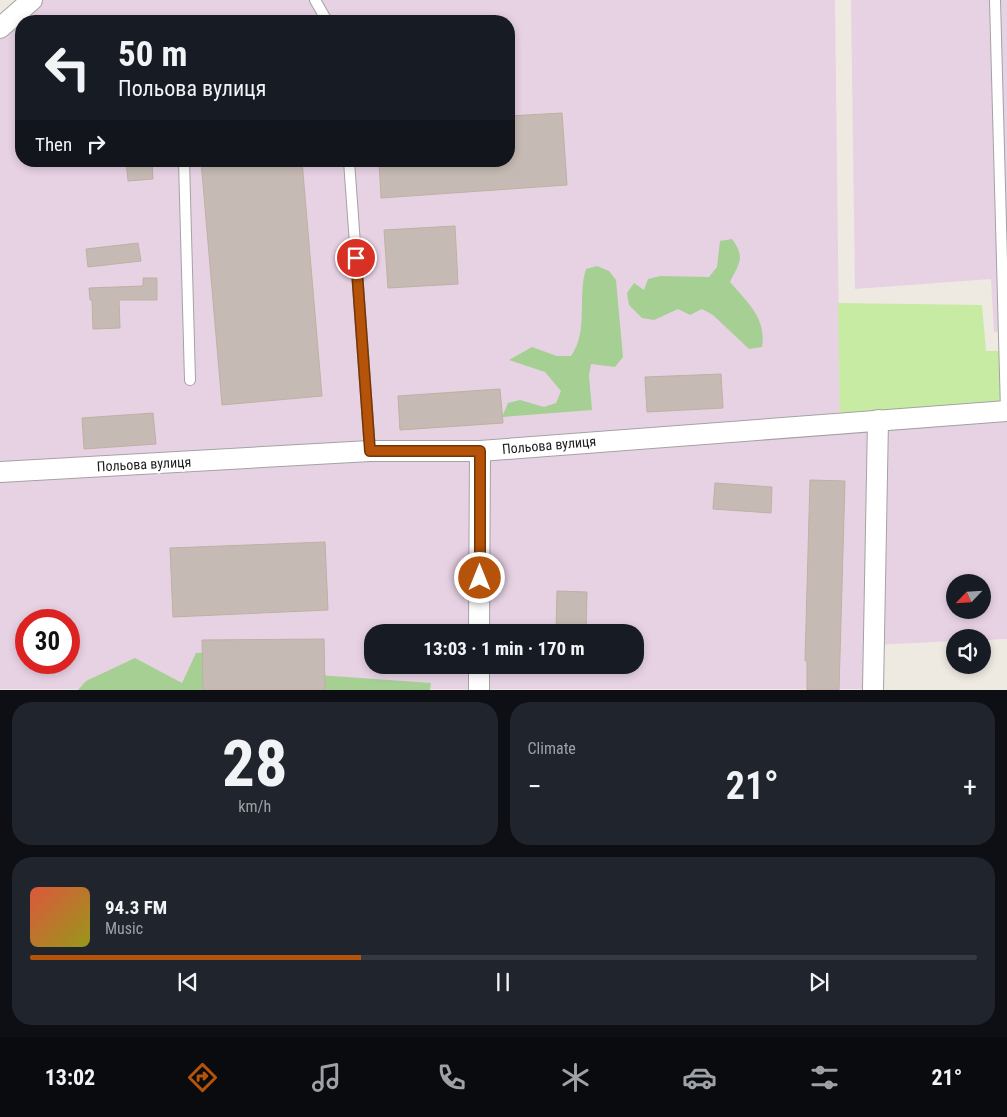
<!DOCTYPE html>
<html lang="en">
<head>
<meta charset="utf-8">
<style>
	:root { --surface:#171b24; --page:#20242c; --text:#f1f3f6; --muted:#9ea1a6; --line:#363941; --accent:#b45309 }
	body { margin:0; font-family:"Roboto Condensed",sans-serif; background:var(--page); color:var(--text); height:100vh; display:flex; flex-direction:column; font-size:19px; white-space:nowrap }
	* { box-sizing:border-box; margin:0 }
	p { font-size:16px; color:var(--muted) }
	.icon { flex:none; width:28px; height:28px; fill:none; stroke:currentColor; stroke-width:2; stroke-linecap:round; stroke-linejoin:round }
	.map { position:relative; height:690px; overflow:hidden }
	.sheet { display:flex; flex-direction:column; gap:12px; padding:12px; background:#0d0f14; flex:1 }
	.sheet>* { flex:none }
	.hud { position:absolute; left:15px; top:15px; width:500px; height:152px; border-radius:20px; box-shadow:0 2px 8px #0003; background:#171b24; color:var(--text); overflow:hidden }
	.needle { width:32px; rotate:245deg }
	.buttons { position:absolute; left:946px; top:574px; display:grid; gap:10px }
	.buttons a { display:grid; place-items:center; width:45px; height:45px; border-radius:50%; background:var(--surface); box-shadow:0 2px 8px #0003; font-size:25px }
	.speed { position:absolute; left:15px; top:609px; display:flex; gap:10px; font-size:25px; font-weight:700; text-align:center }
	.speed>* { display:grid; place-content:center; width:65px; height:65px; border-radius:50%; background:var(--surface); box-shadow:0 2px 8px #0003; line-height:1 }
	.speed .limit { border:8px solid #d22; background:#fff; color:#111 }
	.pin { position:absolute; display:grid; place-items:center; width:42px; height:42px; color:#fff; margin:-21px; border:2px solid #fff; border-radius:50%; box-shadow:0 1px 5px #0007 }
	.me { position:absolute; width:55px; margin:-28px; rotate:0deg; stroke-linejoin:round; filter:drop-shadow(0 0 4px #0008) }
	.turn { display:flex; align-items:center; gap:18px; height:105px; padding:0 20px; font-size:22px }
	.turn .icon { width:65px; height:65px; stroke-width:2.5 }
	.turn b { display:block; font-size:35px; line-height:42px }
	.then { display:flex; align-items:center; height:48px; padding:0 20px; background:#0003; gap:10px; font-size:19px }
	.big { font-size:38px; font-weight:700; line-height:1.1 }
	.sheet .tile { flex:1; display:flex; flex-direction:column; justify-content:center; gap:8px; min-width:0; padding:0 18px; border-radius:20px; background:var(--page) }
	.sheet .dial { align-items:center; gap:0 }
	.dial b { font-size:65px; line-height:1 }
	.song { display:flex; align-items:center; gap:15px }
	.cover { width:60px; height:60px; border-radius:8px; background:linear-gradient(135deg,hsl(10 70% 55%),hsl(60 70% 35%)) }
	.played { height:5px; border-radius:2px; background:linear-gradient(90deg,var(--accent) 35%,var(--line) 35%) }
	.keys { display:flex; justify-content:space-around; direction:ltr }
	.heat { display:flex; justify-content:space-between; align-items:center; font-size:28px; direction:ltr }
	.sheet .tiles { flex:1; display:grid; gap:12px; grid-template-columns:1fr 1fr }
	.tile:last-child { grid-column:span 2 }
	.trip { position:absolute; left:364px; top:624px; width:280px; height:50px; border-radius:20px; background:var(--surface); box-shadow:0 2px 8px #0003; font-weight:700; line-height:50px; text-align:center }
	.dock { display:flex; height:80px; justify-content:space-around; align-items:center; background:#090b0e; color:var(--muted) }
	.dock .icon { width:35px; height:35px }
	.dock .active { color:var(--accent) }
	.dock b { font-size:22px; color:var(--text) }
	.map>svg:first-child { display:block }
</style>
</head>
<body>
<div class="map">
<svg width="1007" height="690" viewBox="0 0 1007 690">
	<rect width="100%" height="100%" fill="#eee9e1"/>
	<!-- industrial -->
	<g fill="#e7d2e4" fill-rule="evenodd">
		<path d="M32,0H835L840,422L1007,411V639L983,640L982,638H955V641L874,645L873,689H0V28ZM21,21H509V161H21ZM955,582H982V610H955ZM26,620H69V662H26ZM372,632H635V665H372Z"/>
		<path d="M851,0H1007V331L994,332L991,279L855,289Z"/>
	</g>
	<!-- grass -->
	<path fill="#c8eba4" d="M838,303L982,305L986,351H1007V411L840,423Z"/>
	<!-- forest -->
	<g fill="#a6cf94">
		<path d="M732,239C746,258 739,263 730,282C747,302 767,318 762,347L749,349L713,315L702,309L690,315L678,309L654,320L642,318L629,305L627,293L634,283L644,290L648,279L660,276L709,277L717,267L720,241Z"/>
		<path d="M597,266L609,271L616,280L623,357L615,367L591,364L589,375L592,410L502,417L508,403L520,400L544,407L556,403L561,391L545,372L509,360L532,347L557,356H571C589,331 577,297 586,269Z"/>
		<path d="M264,650L318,675L431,683L430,690H78L86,681L135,658L182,683L196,653Z"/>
	</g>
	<!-- building -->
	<g fill="#c6bbb4" stroke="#c0afa3">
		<path d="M562,113L567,185L381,198L379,161H509V116Z"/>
		<path d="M126,161H152L153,179L128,181Z"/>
		<path d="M201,161H302L322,396L222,405Z"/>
		<path d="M455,226L458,284L388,288L384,230Z"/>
		<path d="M138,243L141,261L88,267L86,249Z"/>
		<path d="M143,278H157V300H119L120,328L93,329L92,300H90L89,288L143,286Z"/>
		<path d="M721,374L723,408L647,412L645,377Z"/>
		<path d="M500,389L503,423L400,430L398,396Z"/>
		<path d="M153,413L156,444L84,449L82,418Z"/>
		<path d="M810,480L845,481L839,690H807V661H805Z"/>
		<path d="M715,483L772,487L771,513L713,509Z"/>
		<path d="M325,542L328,610L173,617L170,548Z"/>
		<path d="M557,591L587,592L586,632H556Z"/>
		<path d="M324,639L325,690H203L202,640Z"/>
	</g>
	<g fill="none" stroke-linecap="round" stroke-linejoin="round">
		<defs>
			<g id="lane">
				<path d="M315,0L327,21"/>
				<path d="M995,0L1006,411"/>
				<path d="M184,161L190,380"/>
				<path d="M349,161L370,451"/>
			</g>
			<g id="street">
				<path d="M0,28L32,0"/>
				<path d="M0,472L370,451H480L1007,411"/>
				<path d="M479,632L480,451"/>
				<path d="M479,690V665"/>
				<path d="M873,690L878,420"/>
			</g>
		</defs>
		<!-- lane casing -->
		<use href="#lane" stroke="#a3a3a3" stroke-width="12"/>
		<!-- street casing -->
		<use href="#street" stroke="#a3a3a3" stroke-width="22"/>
		<!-- lane -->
		<use href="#lane" stroke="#fff" stroke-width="10"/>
		<!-- street -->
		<use href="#street" stroke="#fff" stroke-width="20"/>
	</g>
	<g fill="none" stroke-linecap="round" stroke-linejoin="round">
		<defs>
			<path id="route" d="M356,258L370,451H480V578"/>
		</defs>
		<!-- route casing -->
		<use href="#route" stroke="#753606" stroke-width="12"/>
		<!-- route -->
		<use href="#route" stroke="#b45309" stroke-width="9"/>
	</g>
	<g text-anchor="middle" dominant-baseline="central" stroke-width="5" stroke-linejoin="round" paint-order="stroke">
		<!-- street labels -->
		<g font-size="14" fill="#1c1c1c" stroke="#fff">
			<text transform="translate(549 445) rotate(-5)">Польова вулиця</text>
			<text transform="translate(144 464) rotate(-3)">Польова вулиця</text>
		</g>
	</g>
</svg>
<div class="buttons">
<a><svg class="needle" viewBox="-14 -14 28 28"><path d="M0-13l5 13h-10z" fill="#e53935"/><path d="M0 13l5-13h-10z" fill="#9ea1a6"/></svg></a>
<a><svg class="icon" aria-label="sound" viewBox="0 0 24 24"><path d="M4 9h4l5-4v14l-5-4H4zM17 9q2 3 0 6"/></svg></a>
</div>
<div class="speed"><div class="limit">30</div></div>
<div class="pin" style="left:356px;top:258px;background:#d93025"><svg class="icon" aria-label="arrive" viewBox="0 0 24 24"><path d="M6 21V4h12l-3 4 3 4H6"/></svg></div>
<svg class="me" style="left:480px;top:578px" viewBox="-20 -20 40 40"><circle r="17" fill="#b45309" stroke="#fff" stroke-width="3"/><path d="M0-11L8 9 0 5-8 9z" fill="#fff"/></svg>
<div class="trip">13:03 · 1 min · 170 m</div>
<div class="hud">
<div class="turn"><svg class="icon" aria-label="left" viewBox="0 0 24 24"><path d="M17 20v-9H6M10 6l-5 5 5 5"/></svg><div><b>50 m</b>Польова вулиця</div></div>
<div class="then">Then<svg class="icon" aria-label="right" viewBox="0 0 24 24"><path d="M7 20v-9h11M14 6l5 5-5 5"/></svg></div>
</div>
</div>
<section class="sheet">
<div class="tiles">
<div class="tile dial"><b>28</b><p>km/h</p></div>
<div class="tile"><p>Climate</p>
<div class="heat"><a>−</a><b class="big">21°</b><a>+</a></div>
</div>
<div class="tile">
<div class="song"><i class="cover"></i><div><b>94.3 FM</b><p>Music</p></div></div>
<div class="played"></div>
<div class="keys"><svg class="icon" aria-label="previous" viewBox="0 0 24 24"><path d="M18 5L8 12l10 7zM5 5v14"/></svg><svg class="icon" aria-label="pause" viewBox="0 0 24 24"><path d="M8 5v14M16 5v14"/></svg><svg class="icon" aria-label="next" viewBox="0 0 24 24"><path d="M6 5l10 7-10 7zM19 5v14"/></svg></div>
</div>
</div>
</section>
<nav class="dock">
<b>13:02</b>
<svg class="icon active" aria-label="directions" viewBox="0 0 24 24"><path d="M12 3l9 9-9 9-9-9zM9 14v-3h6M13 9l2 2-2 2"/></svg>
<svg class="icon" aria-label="music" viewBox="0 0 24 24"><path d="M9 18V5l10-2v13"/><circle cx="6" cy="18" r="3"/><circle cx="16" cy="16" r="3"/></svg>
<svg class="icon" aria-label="phone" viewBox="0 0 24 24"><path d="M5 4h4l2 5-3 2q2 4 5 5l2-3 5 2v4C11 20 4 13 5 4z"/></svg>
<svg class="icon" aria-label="climate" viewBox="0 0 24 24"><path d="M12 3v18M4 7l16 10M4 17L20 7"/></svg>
<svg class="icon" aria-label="car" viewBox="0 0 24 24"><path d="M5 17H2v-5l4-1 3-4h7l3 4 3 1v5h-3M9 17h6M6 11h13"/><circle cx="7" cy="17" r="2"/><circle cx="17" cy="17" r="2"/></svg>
<svg class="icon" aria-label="filters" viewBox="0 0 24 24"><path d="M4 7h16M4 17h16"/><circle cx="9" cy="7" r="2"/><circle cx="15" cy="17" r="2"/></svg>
<b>21°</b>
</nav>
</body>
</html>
